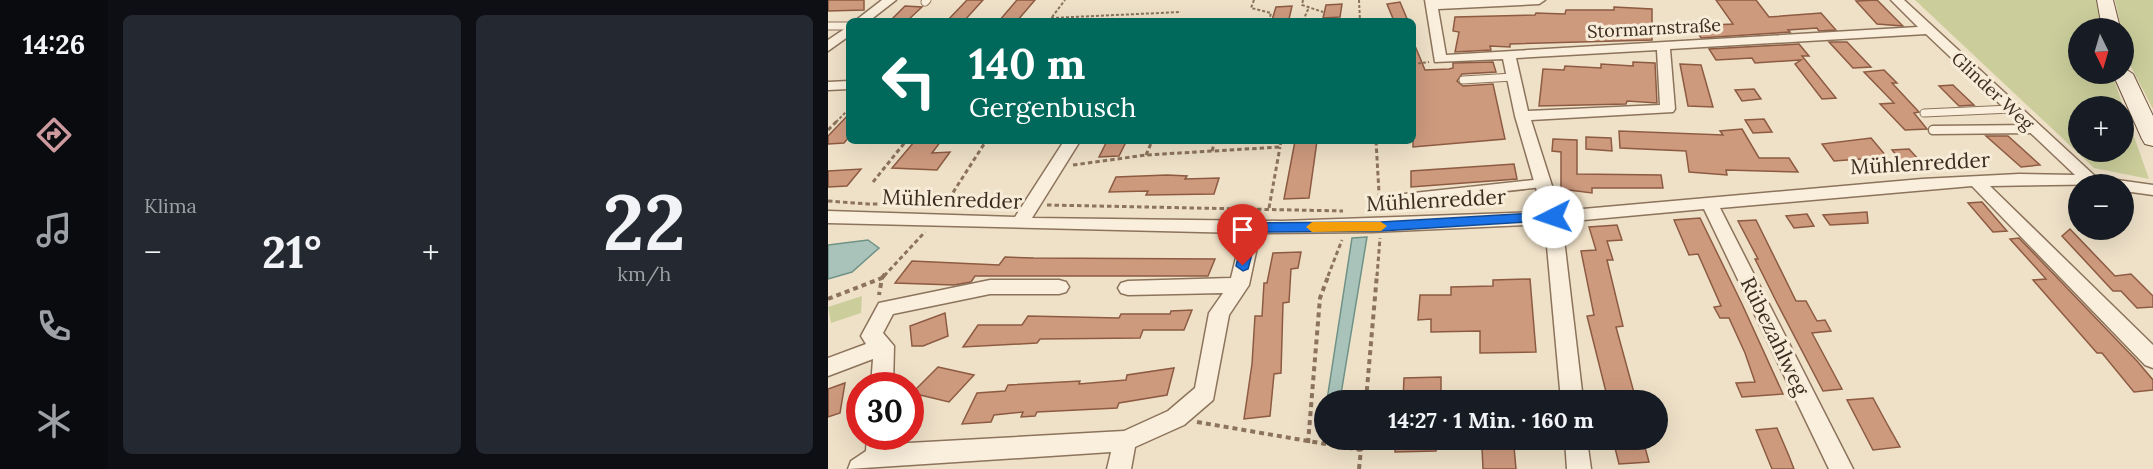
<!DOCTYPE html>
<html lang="de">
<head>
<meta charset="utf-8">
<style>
	:root { --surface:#171b24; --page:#242831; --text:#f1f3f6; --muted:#9ea1a6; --accent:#cb999e }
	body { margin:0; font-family:Lora,serif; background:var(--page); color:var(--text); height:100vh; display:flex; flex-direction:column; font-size:22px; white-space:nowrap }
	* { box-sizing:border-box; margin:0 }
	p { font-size:20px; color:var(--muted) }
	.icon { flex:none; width:33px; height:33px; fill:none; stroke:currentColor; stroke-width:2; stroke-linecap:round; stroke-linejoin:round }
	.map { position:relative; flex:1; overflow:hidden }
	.sheet { display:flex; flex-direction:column; gap:15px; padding:15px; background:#0d0f14; width:720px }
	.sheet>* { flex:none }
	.top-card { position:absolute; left:18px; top:18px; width:570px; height:126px; border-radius:9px; box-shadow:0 6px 24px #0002; background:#00695c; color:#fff; overflow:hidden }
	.needle { width:39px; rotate:175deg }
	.buttons { position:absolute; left:1240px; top:18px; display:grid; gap:12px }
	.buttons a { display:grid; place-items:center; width:66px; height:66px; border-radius:50%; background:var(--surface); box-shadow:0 6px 24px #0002; font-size:30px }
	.speed { position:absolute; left:18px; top:372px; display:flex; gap:12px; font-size:30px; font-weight:700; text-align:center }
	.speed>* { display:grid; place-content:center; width:78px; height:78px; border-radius:50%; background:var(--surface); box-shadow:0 6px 24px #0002; line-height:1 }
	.speed .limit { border:9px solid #d22; background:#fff; color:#111 }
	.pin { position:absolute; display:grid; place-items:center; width:51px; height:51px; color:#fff; margin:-62px -26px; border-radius:50% 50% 50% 0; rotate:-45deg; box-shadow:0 0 6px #0007 }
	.pin .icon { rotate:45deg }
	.me { position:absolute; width:66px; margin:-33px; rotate:266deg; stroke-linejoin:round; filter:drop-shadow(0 0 4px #0008) }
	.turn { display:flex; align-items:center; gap:21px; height:126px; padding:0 24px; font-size:27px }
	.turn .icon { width:78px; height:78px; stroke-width:2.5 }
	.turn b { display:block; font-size:42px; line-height:51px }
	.big { font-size:45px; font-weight:700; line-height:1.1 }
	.sheet .card { flex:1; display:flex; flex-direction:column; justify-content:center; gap:9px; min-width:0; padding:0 21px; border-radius:9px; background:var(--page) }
	.sheet .dial { align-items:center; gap:0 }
	.dial b { font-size:78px; line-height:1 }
	.heat { display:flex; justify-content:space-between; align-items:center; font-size:33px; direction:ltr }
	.sheet .tiles { flex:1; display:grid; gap:15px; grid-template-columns:repeat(2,1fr) }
	.trip { position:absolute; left:486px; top:390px; width:354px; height:60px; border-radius:30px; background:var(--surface); box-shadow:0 6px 24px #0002; font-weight:700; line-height:60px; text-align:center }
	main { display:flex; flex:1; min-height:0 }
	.dock { display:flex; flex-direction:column; width:108px; justify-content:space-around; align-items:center; background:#090b0e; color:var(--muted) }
	.dock .icon { width:42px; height:42px }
	.dock .selected { color:var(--accent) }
	.dock b { font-size:27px; color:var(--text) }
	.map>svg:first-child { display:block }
</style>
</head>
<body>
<main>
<nav class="dock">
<b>14:26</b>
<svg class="icon selected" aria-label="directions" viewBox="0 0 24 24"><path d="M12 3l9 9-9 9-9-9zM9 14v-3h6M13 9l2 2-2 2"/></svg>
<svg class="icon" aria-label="music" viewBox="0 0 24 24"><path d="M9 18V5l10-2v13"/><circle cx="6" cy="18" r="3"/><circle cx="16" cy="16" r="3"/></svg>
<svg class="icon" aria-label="phone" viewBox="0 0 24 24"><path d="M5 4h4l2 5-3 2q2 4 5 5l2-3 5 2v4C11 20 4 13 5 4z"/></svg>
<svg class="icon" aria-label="climate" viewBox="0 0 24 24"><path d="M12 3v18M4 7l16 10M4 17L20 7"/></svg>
</nav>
<section class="sheet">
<div class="tiles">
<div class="card"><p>Klima</p>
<div class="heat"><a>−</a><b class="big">21°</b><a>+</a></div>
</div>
<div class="card dial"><b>22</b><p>km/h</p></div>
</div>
</section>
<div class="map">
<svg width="1325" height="469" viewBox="0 0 1325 469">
	<rect width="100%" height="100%" fill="#efe1c8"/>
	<!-- green -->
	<g fill="#cbce9b">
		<path d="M1087,0H1268L1273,28H1251V74H1284L1295,106H1251V152H1296V108L1321,179L1266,168Z"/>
		<path d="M1287,0H1325V109L1300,61L1296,28H1293Z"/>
		<path d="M34,296L33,313L3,323L0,307Z"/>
	</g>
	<!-- water -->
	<g fill="#a9c3ba" stroke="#6f9287" stroke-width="1.5">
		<path d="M539,237L512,400H499L524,238Z"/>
		<path d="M40,240L51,248L24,272L0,279V245Z"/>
	</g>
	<!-- building -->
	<g fill="#ce9a7e" stroke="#8c5b42" stroke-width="1.5">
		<path d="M0,0H36V10L0,11Z"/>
		<path d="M139,0H155L136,21H119Z"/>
		<path d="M189,0H207L189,21H171Z"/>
		<path d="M888,0H928L941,17L993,13L1008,30L991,31L989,28L960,30L962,32L873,38L866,26L905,24Z"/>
		<path d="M1049,0L1075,26L1049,24L1028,1Z"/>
		<path d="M572,2L580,21H566L559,4Z"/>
		<path d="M514,4L512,17L495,18L498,5Z"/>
		<path d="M77,6L94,7L79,21H62Z"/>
		<path d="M464,6L461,19L444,20L448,7Z"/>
		<path d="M786,7L824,9V40L682,44V47L662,46L663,50L627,52L631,32L625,31L627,17L707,15L708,13L737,14L738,10H786Z"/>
		<path d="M585,41L597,70L621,69L625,68V63L665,62L668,72L634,74L629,81L635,86L665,84L677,139L585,147Z"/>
		<path d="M1001,42H1019L1043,67L1025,68Z"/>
		<path d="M971,44L981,56H974L1008,98L994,99L967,64L973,60L927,63L924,58L888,60L881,49Z"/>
		<path d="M805,62L827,63L829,103L799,101L798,104L711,106L715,69L736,70L737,66L773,68V64L805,66Z"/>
		<path d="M852,64L873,65L885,107L860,106Z"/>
		<path d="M1056,70L1069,83H1064L1091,112L1086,113L1099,129L1077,130L1052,104L1066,103L1036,72Z"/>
		<path d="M1125,85L1128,88L1146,105L1131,106L1111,86Z"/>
		<path d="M926,89L933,99L914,101L907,90Z"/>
		<path d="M21,114V137L16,143L0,144V136Z"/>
		<path d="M936,119L944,132L925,133L917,120Z"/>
		<path d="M914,129L931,158H961L970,172L898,170L899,175L861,172L858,151L792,148L791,131L895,135L892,131Z"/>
		<path d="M1158,136H1180L1212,165L1193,167Z"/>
		<path d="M758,137L783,138L784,151L758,149Z"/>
		<path d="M1043,138L1059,157L1006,161L994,144Z"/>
		<path d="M725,139L749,140V174L833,175L835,188H764V193L733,189V152L724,151Z"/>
		<path d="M113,141L104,153L122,152L109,170L64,168L86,142Z"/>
		<path d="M279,141L298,142L291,156L271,157Z"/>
		<path d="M467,141H489L481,198L456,199Z"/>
		<path d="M1081,149L1091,160L1074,162L1064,150Z"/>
		<path d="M686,164L689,179L583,187V171Z"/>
		<path d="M33,169L19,186L0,187V171Z"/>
		<path d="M339,175L359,176L357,179L391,178L386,194L318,195L320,191L281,192L288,177Z"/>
		<path d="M1154,202L1166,216L1179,231L1165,232L1140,203Z"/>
		<path d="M1039,212L1040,223L1002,225L995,215Z"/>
		<path d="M979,214L986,226L966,228L958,216Z"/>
		<path d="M872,218L914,304L955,394L914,397L908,383L927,382L917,353L901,318H892L886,307L893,306L870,254L861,255L846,220Z"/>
		<path d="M928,220L968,301H978L989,321L997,320L1003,331L984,333L1014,389L995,391L949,303L927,259H930L910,221Z"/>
		<path d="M789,225L794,240L779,241L785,260H779L795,326L788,327L808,400H780L759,316L766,315L753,251L768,250L761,227Z"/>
		<path d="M1242,229L1287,276L1303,274L1325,296V307L1309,308L1293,291H1285L1234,236Z"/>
		<path d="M1191,238L1309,361L1325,380V390L1306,392L1274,353H1269L1205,280L1218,279L1182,239Z"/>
		<path d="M473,252L470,268L463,269L461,302L455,303L453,373L446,374L442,416L416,419L424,364L427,316H434L436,283H439L445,253Z"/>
		<path d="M177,257L206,258L387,259L380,276H147L143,282L126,285L67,283L84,261L171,265Z"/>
		<path d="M702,279L708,352L652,353V331L603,332V319L590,320L592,295H623V287L665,286V280Z"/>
		<path d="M364,310L356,330H315L312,338L212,339L209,343L135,347L150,325H194L200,316L291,318L293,314H342L343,311Z"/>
		<path d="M117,313L120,336L95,346H84L82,326Z"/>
		<path d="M110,367L146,375L121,402L84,393Z"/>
		<path d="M346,368L339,395L291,403L289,408L209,412L207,416L193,417L195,412L166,415L163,422L134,424L149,393L177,391L180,385L252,381L251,384L298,380L299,375Z"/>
		<path d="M613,377V400H575L576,378Z"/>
		<path d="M17,383L12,413L0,417V389Z"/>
		<path d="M1045,398L1058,422L1072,447L1045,450L1019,400Z"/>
		<path d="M949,428L961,456L966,469H944L928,430Z"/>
		<path d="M568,440H609L608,451L567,452Z"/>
		<path d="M785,440H815L821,462L791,464Z"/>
		<path d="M686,447L688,469H655L654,448Z"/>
	</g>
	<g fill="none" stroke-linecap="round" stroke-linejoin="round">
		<defs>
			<g id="service-far1">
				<path d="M97,2L99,0"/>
				<path d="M0,26H21"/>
				<path d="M635,80L685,77"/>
				<path d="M1096,113L1183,109"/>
			</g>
			<g id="service">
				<path d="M1105,130L1206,129"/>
				<path d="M577,198L715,183"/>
			</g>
			<g id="minor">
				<path d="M54,0H68L41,21H27Z"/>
				<path d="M597,0H717L711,4L610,9L618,55L1090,27L1063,0H1076L1268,177L1325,185V195L1296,191V184L1162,186L1325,345V368L1317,365L1144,186L892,208L1025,469H1001L876,209L734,222L755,400H733L717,224L544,232L432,233L421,285L401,315L385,400L356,425L307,447L303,469H279L283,452L20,469L23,461L38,451L39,436H63L62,444L296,431L340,411L367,388L381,313L395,293L300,295L293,293L290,288L293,283L300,281L403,278L414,233L0,223V211L187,217L236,141H252L204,218L454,221L715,212L687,116L675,59L607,62ZM1098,34L1247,175L1191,174L1094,179L732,211L703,120L845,112L847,109L842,49ZM829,50L832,105L700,111L688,58Z"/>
				<path d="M21,26V36L0,51V40Z"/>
				<path d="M21,81V89L0,90V82Z"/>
				<path d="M162,280H231L238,282L241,287L238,292L231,294H162L65,314L55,333L66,346L65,386H43L45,359L0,376V358L38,344L33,336L51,303Z"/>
				<path d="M737,440H759L763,469H739Z"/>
			</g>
			<g id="secondary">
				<path d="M1269,0H1285L1292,28H1274Z"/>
				<path d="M1296,68L1305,74L1325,116V146L1317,144L1314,139L1285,74H1296Z"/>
			</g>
		</defs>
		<!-- service-far1 casing -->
		<use href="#service-far1" stroke="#8c735c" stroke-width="9"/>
		<!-- service casing -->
		<use href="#service" stroke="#8c735c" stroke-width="11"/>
		<!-- minor casing -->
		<use href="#minor" stroke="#8c735c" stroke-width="3"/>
		<!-- secondary casing -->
		<use href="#secondary" stroke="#6e543f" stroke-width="2"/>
		<!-- path-far2 -->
		<g stroke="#8c735c" stroke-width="2" stroke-dasharray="3 2" stroke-linecap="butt">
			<path d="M426,0L423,8L443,13L441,21"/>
			<path d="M475,0L474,5L495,12"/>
			<path d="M531,0L532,21"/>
			<path d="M223,18L353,12"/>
			<path d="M221,21L237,0"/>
			<path d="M475,21L481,7"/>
			<path d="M585,64L601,62"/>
			<path d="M8,122L21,109"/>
		</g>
		<!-- path-far1 -->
		<g stroke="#8c735c" stroke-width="3" stroke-dasharray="4.5 3" stroke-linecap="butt">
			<path d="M0,130L9,121"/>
			<path d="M548,141L552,210"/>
			<path d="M384,151L387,141"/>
			<path d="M318,155L324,141"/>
			<path d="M245,165L318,155L452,147L453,141"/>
			<path d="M45,182L78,141"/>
			<path d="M0,201L40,204H188"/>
			<path d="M117,205L158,141"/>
			<path d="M219,205L515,211"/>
			<path d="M441,208L452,147"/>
			<path d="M56,276L97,232"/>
			<path d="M500,276L514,240"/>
			<path d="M549,276L552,238"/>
		</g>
		<!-- path -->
		<g stroke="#8c735c" stroke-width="4" stroke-dasharray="5 4" stroke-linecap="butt">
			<path d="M54,278L57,274"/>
			<path d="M0,299L54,278L51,295"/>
			<path d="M538,400L549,274"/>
			<path d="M369,422L533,450"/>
			<path d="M480,443L492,298L501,274"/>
			<path d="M531,469L534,440"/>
		</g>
		<!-- service-far1 -->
		<use href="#service-far1" stroke="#faefdc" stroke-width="7"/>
		<!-- service -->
		<use href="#service" stroke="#faefdc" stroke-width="8"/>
		<!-- minor -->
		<use href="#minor" fill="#faefdc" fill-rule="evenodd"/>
		<!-- secondary -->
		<use href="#secondary" fill="#faefdc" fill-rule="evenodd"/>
	</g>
	<!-- route -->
	<path fill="#1a73e8" stroke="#114b97" stroke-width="1.5" d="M725,212L732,217L730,220L553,231L430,232L420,269L415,271L408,266L417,227L424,223L553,222Z"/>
	<!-- slow -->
	<path fill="#f59e0b" d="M484,222H553L559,226L553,231L484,232L478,227Z"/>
	<g text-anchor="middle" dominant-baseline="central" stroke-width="6" stroke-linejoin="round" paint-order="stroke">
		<!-- far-street labels -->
		<g font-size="18" fill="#3c2c20" stroke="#f7ecd8">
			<text transform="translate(826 28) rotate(-3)">Stormarnstraße</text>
			<text transform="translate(1165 91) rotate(43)">Glinder Weg</text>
		</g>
		<!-- street labels -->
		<g font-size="21" fill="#3c2c20" stroke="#f7ecd8">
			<text transform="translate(1092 163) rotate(-3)">Mühlenredder</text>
			<text transform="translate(124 199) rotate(2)">Mühlenredder</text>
			<text transform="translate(608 200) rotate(-3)">Mühlenredder</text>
			<text transform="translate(947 336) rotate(64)">Rübezahlweg</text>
		</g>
	</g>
</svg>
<div class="buttons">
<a><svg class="needle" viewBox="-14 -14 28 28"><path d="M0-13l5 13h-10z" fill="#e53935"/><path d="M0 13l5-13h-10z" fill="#9ea1a6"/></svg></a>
<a>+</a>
<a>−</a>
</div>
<div class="speed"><div class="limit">30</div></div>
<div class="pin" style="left:415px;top:266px;background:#d93025"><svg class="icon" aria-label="arrive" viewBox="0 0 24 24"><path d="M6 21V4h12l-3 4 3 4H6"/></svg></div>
<svg class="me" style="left:725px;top:217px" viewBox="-20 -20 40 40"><circle r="19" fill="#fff"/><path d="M0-13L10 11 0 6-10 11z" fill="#1a73e8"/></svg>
<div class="trip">14:27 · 1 Min. · 160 m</div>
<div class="top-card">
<div class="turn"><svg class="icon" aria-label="left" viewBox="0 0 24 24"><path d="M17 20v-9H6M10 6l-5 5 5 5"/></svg><div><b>140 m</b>Gergenbusch</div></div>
</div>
</div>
</main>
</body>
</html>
